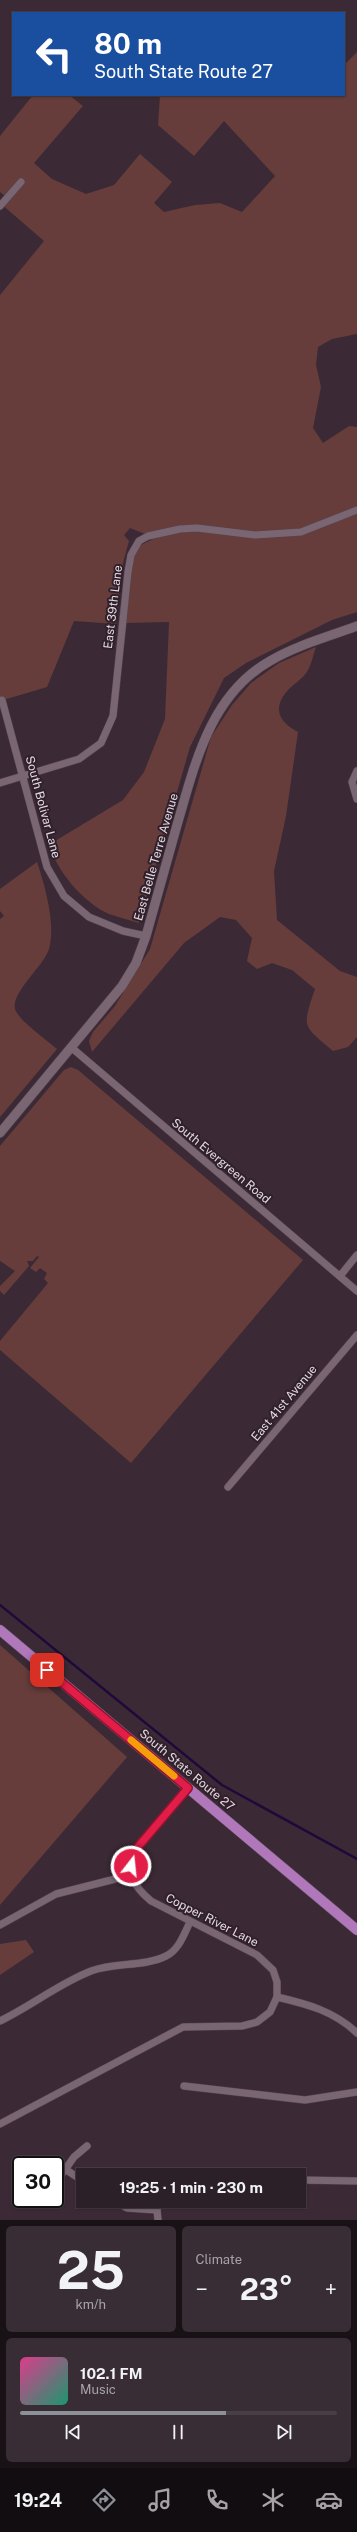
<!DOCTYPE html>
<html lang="en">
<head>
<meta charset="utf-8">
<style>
	:root { --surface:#2c2028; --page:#382d34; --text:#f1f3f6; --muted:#a6a3a8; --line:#483e45; --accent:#8c9099 }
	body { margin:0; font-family:"Public Sans",sans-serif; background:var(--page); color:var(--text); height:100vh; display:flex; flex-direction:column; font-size:15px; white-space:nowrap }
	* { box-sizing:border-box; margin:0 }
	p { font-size:13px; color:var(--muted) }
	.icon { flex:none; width:22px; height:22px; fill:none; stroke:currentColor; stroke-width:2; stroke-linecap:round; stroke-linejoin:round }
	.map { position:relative; height:2220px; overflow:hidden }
	.panel { display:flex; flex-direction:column; gap:6px; padding:6px; background:#181216; flex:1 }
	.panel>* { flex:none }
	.hud { position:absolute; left:12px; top:12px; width:333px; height:84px; border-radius:0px; box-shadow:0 1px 3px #0004,0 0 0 1px var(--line); background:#1a4fa0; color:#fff; overflow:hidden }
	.speed { position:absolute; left:12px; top:2156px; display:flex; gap:8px; font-size:20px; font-weight:700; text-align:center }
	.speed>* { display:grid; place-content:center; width:52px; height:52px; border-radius:50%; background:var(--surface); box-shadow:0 1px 3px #0004,0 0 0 1px var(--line); line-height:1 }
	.speed .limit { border:2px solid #111; border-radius:6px; background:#fff; color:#111 }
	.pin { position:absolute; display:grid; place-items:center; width:34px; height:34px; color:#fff; margin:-17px; border-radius:8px; box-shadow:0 2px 6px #0006 }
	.me { position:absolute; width:44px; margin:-22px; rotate:16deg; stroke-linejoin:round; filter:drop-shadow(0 0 3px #0008) }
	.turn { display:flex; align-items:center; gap:14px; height:84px; padding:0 16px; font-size:18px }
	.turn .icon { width:52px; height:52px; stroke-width:2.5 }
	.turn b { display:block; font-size:28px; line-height:34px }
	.big { font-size:30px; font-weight:700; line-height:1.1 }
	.panel .card { flex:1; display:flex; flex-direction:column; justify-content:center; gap:6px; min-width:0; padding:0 14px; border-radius:6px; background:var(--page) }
	.panel .dial { align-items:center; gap:0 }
	.dial b { font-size:52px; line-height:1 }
	.song { display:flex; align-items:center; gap:12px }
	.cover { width:48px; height:48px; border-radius:6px; background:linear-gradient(135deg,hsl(330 70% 55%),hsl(160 70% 35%)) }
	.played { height:4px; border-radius:2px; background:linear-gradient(90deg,var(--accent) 65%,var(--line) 65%) }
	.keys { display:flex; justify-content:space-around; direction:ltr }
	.heat { display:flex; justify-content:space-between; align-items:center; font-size:22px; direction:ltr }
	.panel .tiles { flex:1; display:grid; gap:6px; grid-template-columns:1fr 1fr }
	.card:last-child { grid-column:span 2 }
	.trip { position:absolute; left:76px; top:2168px; width:230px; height:40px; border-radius:0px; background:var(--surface); box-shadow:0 1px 3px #0004,0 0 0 1px var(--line); font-weight:700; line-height:40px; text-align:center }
	.tab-bar { display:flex; height:64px; justify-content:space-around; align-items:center; background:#120d10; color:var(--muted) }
	.tab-bar .icon { width:28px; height:28px }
	.tab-bar .selected { color:var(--accent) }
	.tab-bar b { font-size:18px; color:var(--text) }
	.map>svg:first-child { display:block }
</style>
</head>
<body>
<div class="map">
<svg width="357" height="2220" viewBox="0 0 357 2220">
	<rect width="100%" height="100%" fill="#3b2a35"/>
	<!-- green -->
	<g fill="#663d3b">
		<path d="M357,52V334L332,339L318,347L316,365L321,387L313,428L323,443L349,426L357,427V612L332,620L246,663L224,678L190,747L139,923C129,920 118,917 109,914C85,904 54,869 50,844L123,800L144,772L165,719L169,622L126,623L133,557L139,546L155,538L130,528L124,535L129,541L123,563L116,624L74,621L47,687L0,701V295L44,241L0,203L5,196L0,192V136L33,95H69L83,106L34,163L52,179L86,194L114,185L140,154L172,182L154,203L164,212L195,205L220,203L242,212L275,176L224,121L194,156L158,125L160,95H344V65Z"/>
		<path d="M316,647C313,655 311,667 306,673C302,679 295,683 290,688C272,706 277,721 298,732L286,816L274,871L277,920L340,971L357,977V1037L348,1047L333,1051C302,1025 302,1028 315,989L292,970L272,963L257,969L247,961L252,938L236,920L220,917L184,943L92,1052L89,1041L93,1032L115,1006L150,949L211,737L232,705L251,683L279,663Z"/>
		<path d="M37,862C45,886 56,924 49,949C44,966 11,992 15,1009C18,1020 48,1041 57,1049L0,1117V919L4,916L0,911V889Z"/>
		<path d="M71,1067L78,1070L303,1260L131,1463L0,1350V1341L48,1283L44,1279L47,1273L40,1268L36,1272L30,1268L39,1257L37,1256L33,1261H27L29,1266L4,1295L0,1291V1286L15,1271L0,1261V1146L64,1070Z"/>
		<path d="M0,1645L127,1757L0,1905Z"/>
		<path d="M26,1940L34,1952L0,1975V1944Z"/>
	</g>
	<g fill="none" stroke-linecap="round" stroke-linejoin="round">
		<!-- stream -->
		<path stroke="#1e0a3a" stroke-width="2.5" d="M0,1605L222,1785L357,1859"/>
		<defs>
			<g id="minor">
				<path d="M0,206L21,182"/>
				<path d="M2,700L47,867L64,896L89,917L123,931L146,936"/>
				<path d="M357,771L352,782L357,799"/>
				<path d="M0,783L79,759L101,743L113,716L128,572L131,555L139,541L148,536L180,529L197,528L255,535L301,532L357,510"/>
				<path d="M72,1048L357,1291"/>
				<path d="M340,1276L357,1255"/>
				<path d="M228,1487L357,1335"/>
				<path d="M0,1925L56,1894L131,1875"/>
				<path d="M277,1997C307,2004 334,2011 357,2033"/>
				<path d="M0,2021C31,2006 60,1983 91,1971C115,1962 144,1967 166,1956C179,1950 184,1934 190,1922"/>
				<path d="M184,2086L305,2100L357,2092"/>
				<path d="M0,2124L183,2027L242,2026L257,2022L270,2012L277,1997V1982L273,1970L257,1955L151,1901C132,1885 125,1872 137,1848L187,1788"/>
				<path d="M65,2169L83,2181"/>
				<path d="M299,2180L357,2181"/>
				<path d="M55,2184L74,2157L87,2146"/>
				<path d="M114,2201L127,2208L157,2210"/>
				<path d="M158,2220L157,2210L160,2201"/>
			</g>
			<path id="tertiary" d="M0,1133L122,986L136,963L146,936C156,899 167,862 177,825C195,764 210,695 270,661C297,645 328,637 357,626"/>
			<path id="primary" d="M0,1630L357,1930"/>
		</defs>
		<!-- minor casing -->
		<use href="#minor" stroke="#54464f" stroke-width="8"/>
		<!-- tertiary casing -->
		<use href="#tertiary" stroke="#54464f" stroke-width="10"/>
		<!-- primary casing -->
		<use href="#primary" stroke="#54464f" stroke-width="11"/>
		<!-- minor -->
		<use href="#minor" stroke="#7a6673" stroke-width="7"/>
		<!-- tertiary -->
		<use href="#tertiary" stroke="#7a6673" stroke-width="9"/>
		<!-- primary -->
		<use href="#primary" stroke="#b077ba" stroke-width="10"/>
	</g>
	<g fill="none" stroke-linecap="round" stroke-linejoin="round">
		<defs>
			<path id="route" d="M47,1670L188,1788L137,1848L132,1858L131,1866"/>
		</defs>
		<!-- route casing -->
		<use href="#route" stroke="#92132f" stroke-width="10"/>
		<!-- route -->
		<use href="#route" stroke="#e11d48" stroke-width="7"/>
		<!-- slow -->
		<path stroke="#f59e0b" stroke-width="7" d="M131,1740L174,1776"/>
	</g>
	<g text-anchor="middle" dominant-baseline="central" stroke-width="4" stroke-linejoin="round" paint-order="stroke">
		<!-- street labels -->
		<g font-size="12" fill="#e4d9e0" stroke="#30202b">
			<text transform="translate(113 607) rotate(-83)">East 39th Lane</text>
			<text transform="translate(43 807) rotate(75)">South Bolivar Lane</text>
			<text transform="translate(156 857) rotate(-74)">East Belle Terre Avenue</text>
			<text transform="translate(221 1161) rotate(40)">South Evergreen Road</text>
			<text transform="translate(284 1403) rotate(-50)">East 41st Avenue</text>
			<text transform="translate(187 1770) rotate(40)">South State Route 27</text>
			<text transform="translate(212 1920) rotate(27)">Copper River Lane</text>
		</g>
	</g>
</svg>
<div class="speed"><div class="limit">30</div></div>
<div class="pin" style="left:47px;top:1670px;background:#d93025"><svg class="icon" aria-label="arrive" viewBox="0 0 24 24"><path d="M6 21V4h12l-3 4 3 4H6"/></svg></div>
<svg class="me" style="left:131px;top:1866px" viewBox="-20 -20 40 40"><circle r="17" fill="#e11d48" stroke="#fff" stroke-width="3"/><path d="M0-11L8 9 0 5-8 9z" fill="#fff"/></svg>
<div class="trip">19:25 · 1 min · 230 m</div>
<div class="hud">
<div class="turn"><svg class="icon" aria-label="left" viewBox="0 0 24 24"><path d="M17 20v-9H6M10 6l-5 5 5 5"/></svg><div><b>80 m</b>South State Route 27</div></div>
</div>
</div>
<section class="panel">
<div class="tiles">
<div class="card dial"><b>25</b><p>km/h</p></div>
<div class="card"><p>Climate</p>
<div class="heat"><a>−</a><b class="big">23°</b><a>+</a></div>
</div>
<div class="card">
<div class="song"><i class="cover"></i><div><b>102.1 FM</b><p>Music</p></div></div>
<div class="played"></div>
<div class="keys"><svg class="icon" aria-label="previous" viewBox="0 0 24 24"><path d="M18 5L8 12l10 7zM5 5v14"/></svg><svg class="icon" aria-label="pause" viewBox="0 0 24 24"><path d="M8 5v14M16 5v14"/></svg><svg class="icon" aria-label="next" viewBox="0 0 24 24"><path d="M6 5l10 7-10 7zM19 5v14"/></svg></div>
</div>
</div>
</section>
<nav class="tab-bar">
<b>19:24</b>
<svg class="icon selected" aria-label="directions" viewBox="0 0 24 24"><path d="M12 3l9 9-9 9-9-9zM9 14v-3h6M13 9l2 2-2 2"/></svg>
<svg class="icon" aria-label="music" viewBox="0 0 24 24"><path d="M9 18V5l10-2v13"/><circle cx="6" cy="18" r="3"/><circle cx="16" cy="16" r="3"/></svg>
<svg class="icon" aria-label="phone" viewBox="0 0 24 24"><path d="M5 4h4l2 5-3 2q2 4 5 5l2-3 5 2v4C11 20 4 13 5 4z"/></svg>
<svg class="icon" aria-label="climate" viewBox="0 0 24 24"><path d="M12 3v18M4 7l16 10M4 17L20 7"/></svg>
<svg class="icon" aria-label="car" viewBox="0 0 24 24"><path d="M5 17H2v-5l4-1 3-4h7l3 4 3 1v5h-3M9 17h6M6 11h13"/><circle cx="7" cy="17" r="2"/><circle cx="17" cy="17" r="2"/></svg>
</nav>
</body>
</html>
